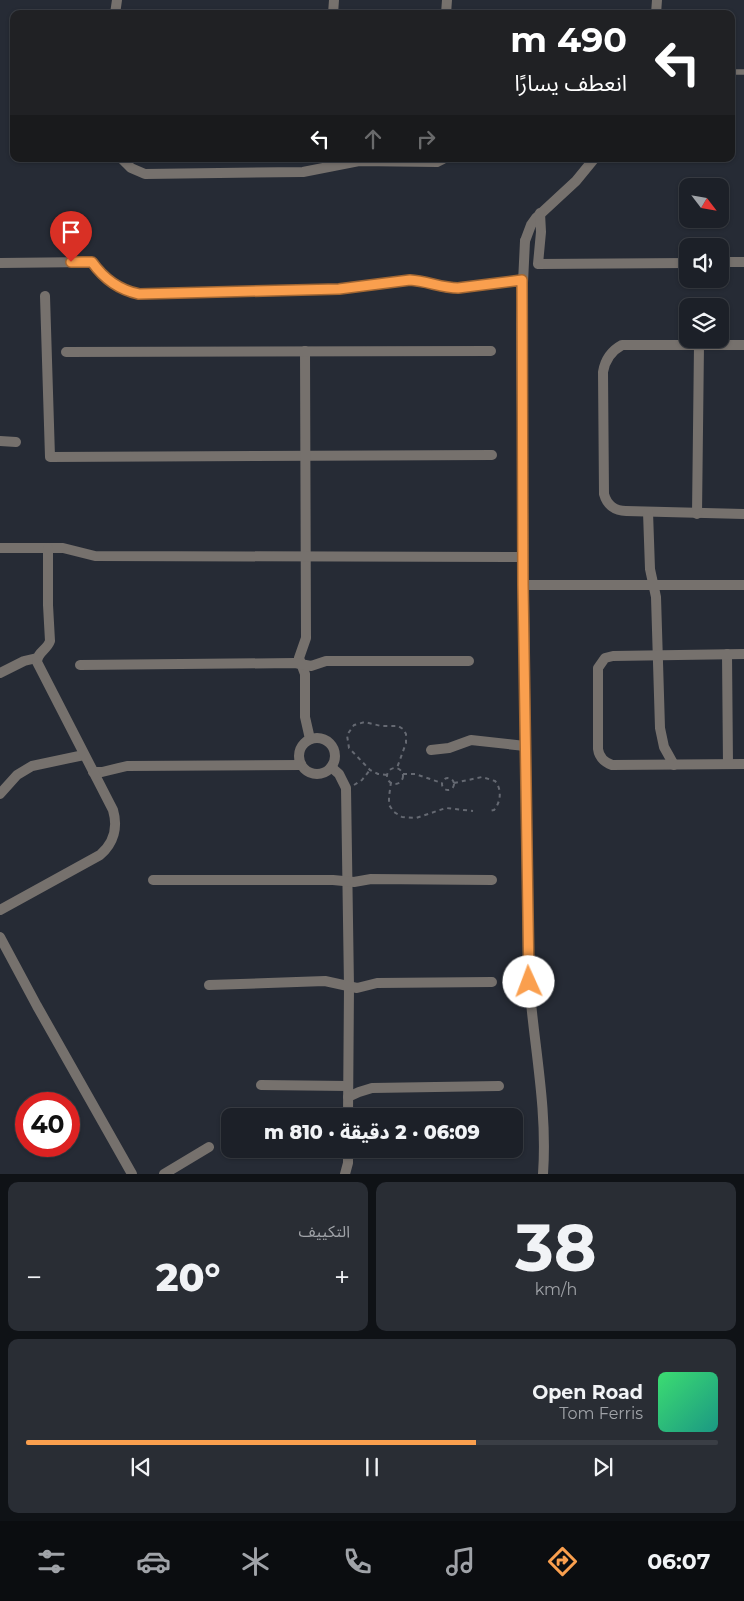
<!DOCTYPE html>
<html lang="ar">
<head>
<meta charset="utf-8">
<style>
	:root { --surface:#1c2028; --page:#292d34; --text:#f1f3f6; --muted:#a0a3a8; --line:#3a3e45; --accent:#fa9f4e }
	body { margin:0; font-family:Montserrat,"Noto Sans Arabic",sans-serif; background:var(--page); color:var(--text); direction:rtl; height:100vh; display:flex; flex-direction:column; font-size:19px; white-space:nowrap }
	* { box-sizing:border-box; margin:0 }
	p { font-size:16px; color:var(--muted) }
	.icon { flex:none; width:28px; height:28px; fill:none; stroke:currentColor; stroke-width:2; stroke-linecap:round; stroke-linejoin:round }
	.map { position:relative; height:1174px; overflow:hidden; direction:ltr }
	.drawer { display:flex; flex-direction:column; gap:8px; padding:8px; background:#0f1216; flex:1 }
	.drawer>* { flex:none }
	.guide { position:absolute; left:10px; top:10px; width:725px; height:152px; border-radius:10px; box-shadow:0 1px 4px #0004,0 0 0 1px var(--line); direction:rtl; background:#202124; color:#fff; overflow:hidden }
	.needle { width:32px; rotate:121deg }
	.buttons { position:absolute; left:679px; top:178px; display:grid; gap:10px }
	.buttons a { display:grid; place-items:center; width:50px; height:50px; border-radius:10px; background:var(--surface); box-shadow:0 1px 4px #0004,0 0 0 1px var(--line); font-size:25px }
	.speed { position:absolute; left:15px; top:1092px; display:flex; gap:10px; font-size:25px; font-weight:700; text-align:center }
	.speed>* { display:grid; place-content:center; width:65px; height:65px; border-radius:50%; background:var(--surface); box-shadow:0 1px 4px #0004,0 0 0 1px var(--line); line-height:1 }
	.speed .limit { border:8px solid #d22; background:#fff; color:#111 }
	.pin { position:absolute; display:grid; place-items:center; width:42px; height:42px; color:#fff; margin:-51px -21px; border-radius:50% 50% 50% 0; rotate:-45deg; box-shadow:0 0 5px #0007 }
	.pin .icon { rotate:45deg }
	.me { position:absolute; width:55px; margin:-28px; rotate:358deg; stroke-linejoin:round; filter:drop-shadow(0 0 4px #0008) }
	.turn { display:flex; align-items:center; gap:18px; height:105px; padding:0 25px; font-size:22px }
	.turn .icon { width:65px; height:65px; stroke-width:2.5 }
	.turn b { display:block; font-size:35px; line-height:42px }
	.lanes { display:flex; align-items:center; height:48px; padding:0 25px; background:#0003; justify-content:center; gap:25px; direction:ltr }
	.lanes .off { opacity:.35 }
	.big { font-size:38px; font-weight:800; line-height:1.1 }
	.drawer .tile { flex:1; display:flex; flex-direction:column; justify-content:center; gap:8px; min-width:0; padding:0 18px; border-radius:10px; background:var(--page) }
	.drawer .dial { align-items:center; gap:0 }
	.dial b { font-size:65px; line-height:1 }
	.song { display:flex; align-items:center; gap:15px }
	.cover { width:60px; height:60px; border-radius:8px; background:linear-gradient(135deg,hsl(140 70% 55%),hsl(170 70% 35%)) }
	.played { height:5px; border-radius:2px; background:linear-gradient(90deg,var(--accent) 65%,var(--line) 65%) }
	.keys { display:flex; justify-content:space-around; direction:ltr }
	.heat { display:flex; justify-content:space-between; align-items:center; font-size:28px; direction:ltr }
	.drawer .tiles { flex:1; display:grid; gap:8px; grid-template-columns:1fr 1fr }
	.tile:last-child { grid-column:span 2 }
	.trip { position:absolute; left:221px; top:1108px; width:302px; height:50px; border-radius:10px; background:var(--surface); box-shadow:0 1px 4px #0004,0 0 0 1px var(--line); font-weight:800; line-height:50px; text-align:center; direction:rtl }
	.dock { display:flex; height:80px; justify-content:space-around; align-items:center; background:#0b0d10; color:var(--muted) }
	.dock .icon { width:35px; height:35px }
	.dock .current { color:var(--accent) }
	.dock b { font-size:22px; color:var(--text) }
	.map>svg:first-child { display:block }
</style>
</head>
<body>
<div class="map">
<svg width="744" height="1174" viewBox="0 0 744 1174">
	<rect width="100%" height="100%" fill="#262b35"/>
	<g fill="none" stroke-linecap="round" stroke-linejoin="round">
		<!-- path -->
		<g stroke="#656972" stroke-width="2" stroke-dasharray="4 4" stroke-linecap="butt">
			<circle cx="395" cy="776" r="8"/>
			<path d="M403,774H415L442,783"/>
			<path d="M387,775L378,774L370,770L349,748L347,735L354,725L365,722L381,726H398L403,729L406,734V743L397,768"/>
			<circle cx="448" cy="784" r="6"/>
			<path d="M391,782L389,797V805L394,812L402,817L416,818L446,808L473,811"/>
			<path d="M454,783L482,777L495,781C502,789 501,802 494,810L488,811"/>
			<path d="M354,785L362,780L370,770"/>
		</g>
		<!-- service -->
		<path stroke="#76716d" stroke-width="5.5" d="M731,72H744"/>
		<!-- minor -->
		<g stroke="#76716d" stroke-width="10">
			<path d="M115,14L117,0"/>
			<path d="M333,14L334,0"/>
			<path d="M446,14L447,0"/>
			<path d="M656,14L657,0"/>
			<path d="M122,159L131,168L145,174L303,172L359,161L437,162L443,159"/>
			<path d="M525,241L531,225L536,218L576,181L594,159"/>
			<path d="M92,262C104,279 119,290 139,294L339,289L410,280L429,283L448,288H459L522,280"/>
			<path d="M45,296L50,457L492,455"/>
			<path d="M744,345H622C611,351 605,360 603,372L604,494C607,505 615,511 626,511L744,514"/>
			<path d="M305,351L306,638L299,658L305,674V717L310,739"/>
			<path d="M66,352L491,351"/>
			<path d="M0,441L16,442"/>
			<path d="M648,512L650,569L656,597L660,728L664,747L674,765"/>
			<path d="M697,514L699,345"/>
			<path d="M0,548H63L95,556L523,557"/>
			<path d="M523,585H744"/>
			<path d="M727,654L728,764"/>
			<path d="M744,654L613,656L605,658L598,668V749C599,757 604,762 612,765L744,764"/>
			<path d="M80,665L295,663L311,666L326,661H469"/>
			<path d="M0,673L24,661L37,658"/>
			<circle cx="317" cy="756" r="18"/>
			<path d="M431,750L449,748L471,740L525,746"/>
			<path d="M331,767L339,774L346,788L349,987L348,1116"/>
			<path d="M93,772H102L127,766L301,765"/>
			<path d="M0,794L17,775L32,766L84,755"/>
			<path d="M153,880H333L354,882L371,879L492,880"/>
			<path d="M0,910L100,855C114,843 118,827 113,810L37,662C37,652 47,650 50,641L48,605V548"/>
			<path d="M0,937L37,1006L132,1174"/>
			<path d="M209,985L325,981L357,988L377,983L492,982"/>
			<path d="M261,1085L348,1086"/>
			<path d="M348,1097L359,1092L372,1088L499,1086"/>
			<path d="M164,1174L209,1147"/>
			<path d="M345,1174L348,1163V1149"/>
		</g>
		<!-- tertiary -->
		<g stroke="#76716d" stroke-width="10">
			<path d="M540,213L541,232L538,264L688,263"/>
			<path d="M525,241L521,324L528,968C532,1037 548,1104 543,1174"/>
			<path d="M720,262H744"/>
			<path d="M0,263L92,262"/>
		</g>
	</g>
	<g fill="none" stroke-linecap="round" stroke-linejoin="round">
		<defs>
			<path id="route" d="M71,262H92C104,279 119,290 139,294L339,289L410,280C427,281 442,288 458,288L522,280L523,585L529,982"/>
		</defs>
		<!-- route casing -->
		<use href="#route" stroke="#a26733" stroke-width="12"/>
		<!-- route -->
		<use href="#route" stroke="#fa9f4e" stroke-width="9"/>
	</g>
</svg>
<div class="buttons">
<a><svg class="needle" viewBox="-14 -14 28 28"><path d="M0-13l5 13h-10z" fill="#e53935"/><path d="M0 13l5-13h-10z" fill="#a0a3a8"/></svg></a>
<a><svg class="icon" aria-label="sound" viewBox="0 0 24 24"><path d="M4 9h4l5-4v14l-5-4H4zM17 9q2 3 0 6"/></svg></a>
<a><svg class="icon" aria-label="layers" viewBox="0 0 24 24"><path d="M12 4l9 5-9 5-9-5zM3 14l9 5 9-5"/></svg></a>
</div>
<div class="speed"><div class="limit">40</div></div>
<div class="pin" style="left:71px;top:262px;background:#d93025"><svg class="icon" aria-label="arrive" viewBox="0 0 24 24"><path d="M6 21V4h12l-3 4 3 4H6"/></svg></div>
<svg class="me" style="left:529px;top:982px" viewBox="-20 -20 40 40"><circle r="19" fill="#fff"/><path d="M0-13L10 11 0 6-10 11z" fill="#fa9f4e"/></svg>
<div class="trip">06:09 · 2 دقيقة · 810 m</div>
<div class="guide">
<div class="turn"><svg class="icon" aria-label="left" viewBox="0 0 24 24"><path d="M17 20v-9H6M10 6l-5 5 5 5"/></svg><div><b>490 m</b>انعطف يسارًا</div></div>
<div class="lanes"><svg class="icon" aria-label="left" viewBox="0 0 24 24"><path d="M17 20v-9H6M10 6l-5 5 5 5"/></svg><svg class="icon off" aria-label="ahead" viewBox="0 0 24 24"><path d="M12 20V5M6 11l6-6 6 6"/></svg><svg class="icon off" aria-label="right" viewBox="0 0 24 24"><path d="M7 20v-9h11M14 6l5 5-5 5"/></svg></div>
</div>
</div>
<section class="drawer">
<div class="tiles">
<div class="tile dial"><b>38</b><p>km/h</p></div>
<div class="tile"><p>التكييف</p>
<div class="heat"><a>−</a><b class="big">20°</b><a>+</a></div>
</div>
<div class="tile">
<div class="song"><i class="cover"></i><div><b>Open Road</b><p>Tom Ferris</p></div></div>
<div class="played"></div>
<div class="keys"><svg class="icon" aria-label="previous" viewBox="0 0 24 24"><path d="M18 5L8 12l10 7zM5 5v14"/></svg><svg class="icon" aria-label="pause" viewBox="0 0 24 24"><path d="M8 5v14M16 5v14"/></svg><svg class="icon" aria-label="next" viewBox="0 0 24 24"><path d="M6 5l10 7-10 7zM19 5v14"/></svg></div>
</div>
</div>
</section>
<nav class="dock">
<b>06:07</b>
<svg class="icon current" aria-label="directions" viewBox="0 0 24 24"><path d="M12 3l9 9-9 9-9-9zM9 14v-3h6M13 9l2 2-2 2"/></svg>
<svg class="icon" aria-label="music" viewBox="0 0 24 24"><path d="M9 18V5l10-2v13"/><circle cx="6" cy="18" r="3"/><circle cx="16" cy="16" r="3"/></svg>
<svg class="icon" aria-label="phone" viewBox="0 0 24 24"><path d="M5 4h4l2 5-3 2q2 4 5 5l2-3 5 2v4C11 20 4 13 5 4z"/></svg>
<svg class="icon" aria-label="climate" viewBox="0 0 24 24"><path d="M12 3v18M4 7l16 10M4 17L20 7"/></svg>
<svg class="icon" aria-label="car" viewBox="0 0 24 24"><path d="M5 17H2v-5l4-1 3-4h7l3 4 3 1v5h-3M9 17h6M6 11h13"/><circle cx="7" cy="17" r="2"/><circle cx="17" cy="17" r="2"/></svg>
<svg class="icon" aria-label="filters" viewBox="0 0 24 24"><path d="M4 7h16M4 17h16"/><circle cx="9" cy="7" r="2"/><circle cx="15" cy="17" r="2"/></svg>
</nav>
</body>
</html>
